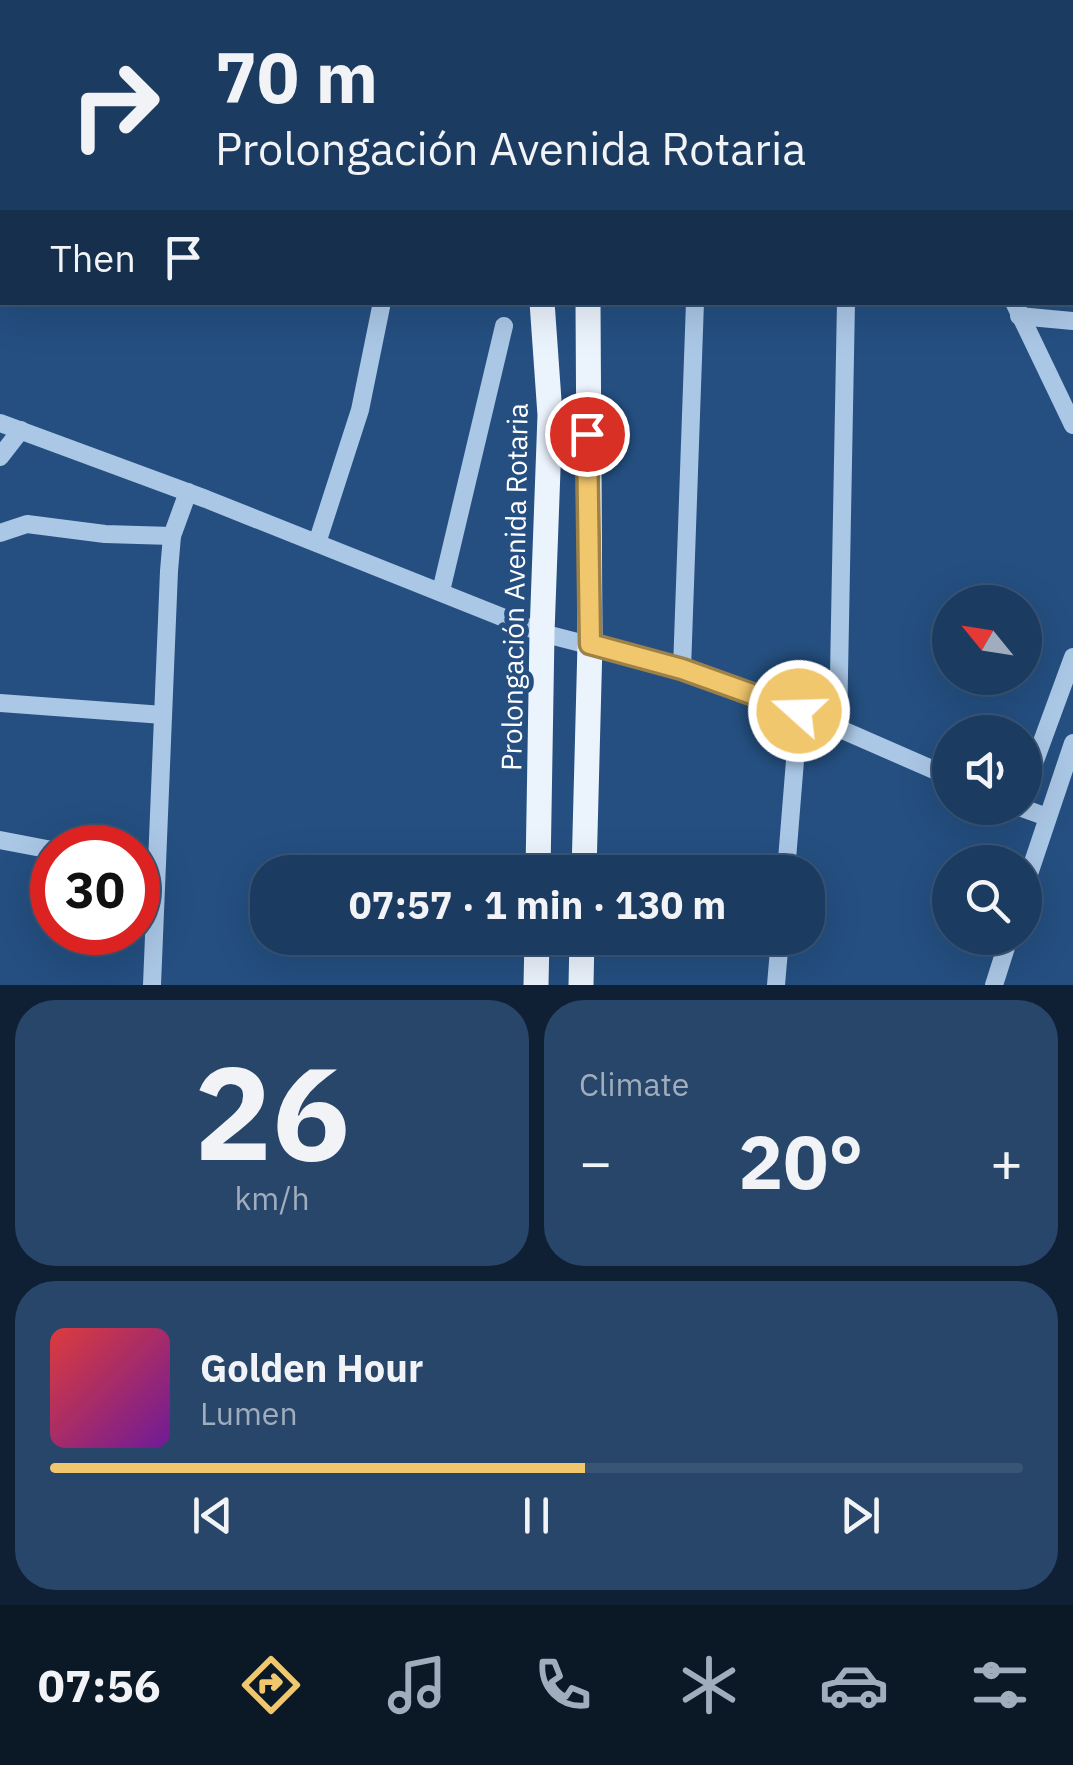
<!DOCTYPE html>
<html lang="en">
<head>
<meta charset="utf-8">
<style>
	:root { --surface:#1b3b60; --page:#284669; --text:#f1f3f6; --muted:#a0adbd; --line:#395575; --accent:#f1c76d }
	body { margin:0; font-family:"IBM Plex Sans",sans-serif; background:var(--page); color:var(--text); height:100vh; display:flex; flex-direction:column; font-size:38px; white-space:nowrap }
	* { box-sizing:border-box; margin:0 }
	p { font-size:32px; color:var(--muted) }
	.icon { flex:none; width:55px; height:55px; fill:none; stroke:currentColor; stroke-width:2; stroke-linecap:round; stroke-linejoin:round }
	.map { position:relative; height:985px; overflow:hidden }
	.panel { display:flex; flex-direction:column; gap:15px; padding:15px; background:#0f2035; flex:1 }
	.panel>* { flex:none }
	.hud { position:absolute; left:0px; top:0px; width:1075px; height:305px; box-shadow:0 10px 40px #0002,0 0 0 2px var(--line); background:#1b3b60; color:var(--text); overflow:hidden }
	.needle { width:65px; rotate:300deg }
	.buttons { position:absolute; left:932px; top:585px; display:grid; gap:20px }
	.buttons a { display:grid; place-items:center; width:110px; height:110px; border-radius:50%; background:var(--surface); box-shadow:0 10px 40px #0002,0 0 0 2px var(--line); font-size:50px }
	.speed { position:absolute; left:30px; top:825px; display:flex; gap:20px; font-size:50px; font-weight:700; text-align:center }
	.speed>* { display:grid; place-content:center; width:130px; height:130px; border-radius:50%; background:var(--surface); box-shadow:0 10px 40px #0002,0 0 0 2px var(--line); line-height:1 }
	.speed .limit { border:15px solid #d22; background:#fff; color:#111 }
	.pin { position:absolute; display:grid; place-items:center; width:85px; height:85px; color:#fff; margin:-42px; border:5px solid #fff; border-radius:50%; box-shadow:0 2px 10px #0007 }
	.me { position:absolute; width:110px; margin:-55px; rotate:290deg; stroke-linejoin:round; filter:drop-shadow(0 0 8px #0008) }
	.turn { display:flex; align-items:center; gap:35px; height:210px; padding:0 50px; font-size:45px }
	.turn .icon { width:130px; height:130px; stroke-width:2.5 }
	.turn b { display:block; font-size:70px; line-height:85px }
	.then { display:flex; align-items:center; height:95px; padding:0 50px; background:#0003; gap:20px; font-size:38px }
	.big { font-size:75px; font-weight:700; line-height:1.1 }
	.panel .card { flex:1; display:flex; flex-direction:column; justify-content:center; gap:15px; min-width:0; padding:0 35px; border-radius:40px; background:var(--page) }
	.panel .dial { align-items:center; gap:0 }
	.dial b { font-size:130px; line-height:1 }
	.song { display:flex; align-items:center; gap:30px }
	.cover { width:120px; height:120px; border-radius:15px; background:linear-gradient(135deg,hsl(0 70% 55%),hsl(280 70% 35%)) }
	.played { height:10px; border-radius:5px; background:linear-gradient(90deg,var(--accent) 55%,var(--line) 55%) }
	.keys { display:flex; justify-content:space-around; direction:ltr }
	.heat { display:flex; justify-content:space-between; align-items:center; font-size:55px; direction:ltr }
	.panel .tiles { flex:1; display:grid; gap:15px; grid-template-columns:1fr 1fr }
	.card:last-child { grid-column:span 2 }
	.trip { position:absolute; left:250px; top:855px; width:575px; height:100px; border-radius:40px; background:var(--surface); box-shadow:0 10px 40px #0002,0 0 0 2px var(--line); font-weight:700; line-height:100px; text-align:center }
	.tab-bar { display:flex; height:160px; justify-content:space-around; align-items:center; background:#0b1826; color:var(--muted) }
	.tab-bar .icon { width:70px; height:70px }
	.tab-bar .selected { color:var(--accent) }
	.tab-bar b { font-size:45px; color:var(--text) }
	.map>svg:first-child { display:block }
</style>
</head>
<body>
<div class="map">
<svg width="1073" height="985" viewBox="0 0 1073 985">
	<rect width="100%" height="100%" fill="#244f80"/>
	<g fill="none" stroke-linecap="round" stroke-linejoin="round">
		<!-- minor -->
		<g stroke="#aac7e6" stroke-width="18">
			<path d="M603,2V0"/>
			<path d="M705,2V0"/>
			<path d="M852,2V0"/>
			<path d="M979,2V0"/>
			<path d="M1072,158H1073"/>
			<path d="M1014,302L1073,425"/>
			<path d="M1019,316L1073,321"/>
			<path d="M0,423L206,499L542,633L682,669L799,711L950,777"/>
			<path d="M0,457L21,430"/>
			<path d="M0,533L27,524L105,534L172,536"/>
			<path d="M317,543L360,410L382,302"/>
			<path d="M441,591L504,326"/>
			<path d="M682,669L695,302"/>
			<path d="M0,703L163,715"/>
			<path d="M838,728L846,302"/>
			<path d="M1025,788L1073,657"/>
			<path d="M1022,808L1047,817"/>
			<path d="M0,840L52,850"/>
			<path d="M786,872L799,711"/>
			<path d="M1025,886L1073,743"/>
			<path d="M152,985L169,571L172,536L188,492"/>
			<path d="M776,985L780,938"/>
			<path d="M994,985L1009,938"/>
		</g>
		<!-- major -->
		<g stroke="#ebf3fd" stroke-width="25">
			<path d="M394,0L396,2"/>
			<path d="M460,0L462,2"/>
			<path d="M538,872L542,633L550,415L542,302"/>
			<path d="M584,872L590,644L588,302"/>
			<path d="M536,985L537,938"/>
			<path d="M581,985L582,938"/>
		</g>
	</g>
	<g fill="none" stroke-linecap="round" stroke-linejoin="round">
		<defs>
			<path id="route" d="M587,434L590,644L682,669L799,711"/>
		</defs>
		<!-- route casing -->
		<use href="#route" stroke="#9d8147" stroke-width="25"/>
		<!-- route -->
		<use href="#route" stroke="#f1c76d" stroke-width="18"/>
	</g>
	<g text-anchor="middle" dominant-baseline="central" stroke-width="10" stroke-linejoin="round" paint-order="stroke">
		<!-- street labels -->
		<g font-size="28" fill="#fff" stroke="#244f80">
			<text transform="translate(514 587) rotate(-89)">Prolongación Avenida Rotaria</text>
		</g>
	</g>
</svg>
<div class="buttons">
<a><svg class="needle" viewBox="-14 -14 28 28"><path d="M0-13l5 13h-10z" fill="#e53935"/><path d="M0 13l5-13h-10z" fill="#a0adbd"/></svg></a>
<a><svg class="icon" aria-label="sound" viewBox="0 0 24 24"><path d="M4 9h4l5-4v14l-5-4H4zM17 9q2 3 0 6"/></svg></a>
<a><svg class="icon" aria-label="search" viewBox="0 0 24 24"><circle cx="10" cy="10" r="6"/><path d="M15 15l6 6"/></svg></a>
</div>
<div class="speed"><div class="limit">30</div></div>
<div class="pin" style="left:587px;top:434px;background:#d93025"><svg class="icon" aria-label="arrive" viewBox="0 0 24 24"><path d="M6 21V4h12l-3 4 3 4H6"/></svg></div>
<svg class="me" style="left:799px;top:711px" viewBox="-20 -20 40 40"><circle r="17" fill="#f1c76d" stroke="#fff" stroke-width="3"/><path d="M0-11L8 9 0 5-8 9z" fill="#fff"/></svg>
<div class="trip">07:57 · 1 min · 130 m</div>
<div class="hud">
<div class="turn"><svg class="icon" aria-label="right" viewBox="0 0 24 24"><path d="M7 20v-9h11M14 6l5 5-5 5"/></svg><div><b>70 m</b>Prolongación Avenida Rotaria</div></div>
<div class="then">Then<svg class="icon" aria-label="arrive" viewBox="0 0 24 24"><path d="M6 21V4h12l-3 4 3 4H6"/></svg></div>
</div>
</div>
<section class="panel">
<div class="tiles">
<div class="card dial"><b>26</b><p>km/h</p></div>
<div class="card"><p>Climate</p>
<div class="heat"><a>−</a><b class="big">20°</b><a>+</a></div>
</div>
<div class="card">
<div class="song"><i class="cover"></i><div><b>Golden Hour</b><p>Lumen</p></div></div>
<div class="played"></div>
<div class="keys"><svg class="icon" aria-label="previous" viewBox="0 0 24 24"><path d="M18 5L8 12l10 7zM5 5v14"/></svg><svg class="icon" aria-label="pause" viewBox="0 0 24 24"><path d="M8 5v14M16 5v14"/></svg><svg class="icon" aria-label="next" viewBox="0 0 24 24"><path d="M6 5l10 7-10 7zM19 5v14"/></svg></div>
</div>
</div>
</section>
<nav class="tab-bar">
<b>07:56</b>
<svg class="icon selected" aria-label="directions" viewBox="0 0 24 24"><path d="M12 3l9 9-9 9-9-9zM9 14v-3h6M13 9l2 2-2 2"/></svg>
<svg class="icon" aria-label="music" viewBox="0 0 24 24"><path d="M9 18V5l10-2v13"/><circle cx="6" cy="18" r="3"/><circle cx="16" cy="16" r="3"/></svg>
<svg class="icon" aria-label="phone" viewBox="0 0 24 24"><path d="M5 4h4l2 5-3 2q2 4 5 5l2-3 5 2v4C11 20 4 13 5 4z"/></svg>
<svg class="icon" aria-label="climate" viewBox="0 0 24 24"><path d="M12 3v18M4 7l16 10M4 17L20 7"/></svg>
<svg class="icon" aria-label="car" viewBox="0 0 24 24"><path d="M5 17H2v-5l4-1 3-4h7l3 4 3 1v5h-3M9 17h6M6 11h13"/><circle cx="7" cy="17" r="2"/><circle cx="17" cy="17" r="2"/></svg>
<svg class="icon" aria-label="filters" viewBox="0 0 24 24"><path d="M4 7h16M4 17h16"/><circle cx="9" cy="7" r="2"/><circle cx="15" cy="17" r="2"/></svg>
</nav>
</body>
</html>
